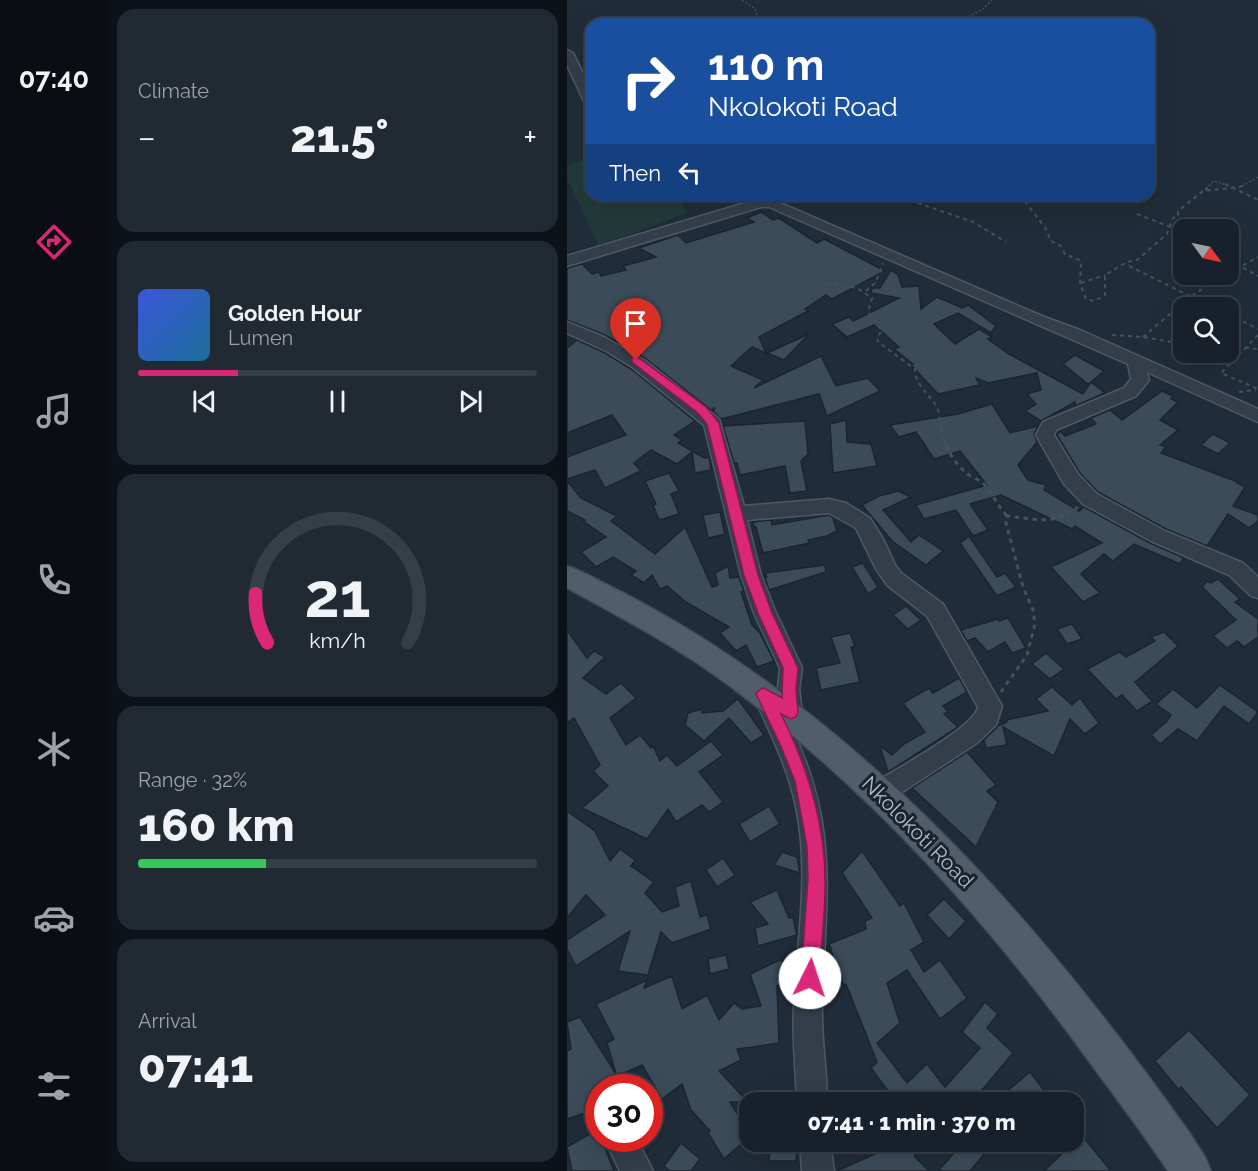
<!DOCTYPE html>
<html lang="en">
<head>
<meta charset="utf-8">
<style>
	:root { --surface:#18212b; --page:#212933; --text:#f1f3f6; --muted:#9fa3a9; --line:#363e47; --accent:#db2777 }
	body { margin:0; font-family:Raleway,sans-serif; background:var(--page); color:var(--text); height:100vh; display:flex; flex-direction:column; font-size:22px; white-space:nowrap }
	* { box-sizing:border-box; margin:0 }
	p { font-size:20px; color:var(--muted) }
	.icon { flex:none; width:33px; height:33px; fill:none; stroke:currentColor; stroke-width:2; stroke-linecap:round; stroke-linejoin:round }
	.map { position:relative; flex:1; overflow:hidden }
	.panel { display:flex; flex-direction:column; gap:9px; padding:9px; background:#0d1218; width:459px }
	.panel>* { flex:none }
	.banner { position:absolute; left:18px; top:18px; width:570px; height:183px; border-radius:18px; box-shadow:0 6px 24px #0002,0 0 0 2px var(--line); background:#1a4fa0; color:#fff; overflow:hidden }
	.needle { width:39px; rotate:123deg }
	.fabs { position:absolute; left:606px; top:219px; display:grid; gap:12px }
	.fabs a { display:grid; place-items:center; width:66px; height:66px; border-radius:12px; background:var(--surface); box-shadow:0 6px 24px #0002,0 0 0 2px var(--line); font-size:30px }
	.speed { position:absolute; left:18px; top:1074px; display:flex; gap:12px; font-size:30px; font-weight:700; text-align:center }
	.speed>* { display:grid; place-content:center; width:78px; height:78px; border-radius:50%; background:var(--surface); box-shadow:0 6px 24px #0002,0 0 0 2px var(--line); line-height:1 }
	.speed .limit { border:9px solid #d22; background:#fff; color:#111 }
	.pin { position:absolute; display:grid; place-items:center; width:51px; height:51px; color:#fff; margin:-62px -26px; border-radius:50% 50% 50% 0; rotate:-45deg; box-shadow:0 0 6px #0007 }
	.pin .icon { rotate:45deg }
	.me { position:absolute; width:66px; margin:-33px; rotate:4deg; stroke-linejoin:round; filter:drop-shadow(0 0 4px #0008) }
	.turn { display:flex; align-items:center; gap:21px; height:126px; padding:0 24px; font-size:27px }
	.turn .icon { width:78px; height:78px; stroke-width:2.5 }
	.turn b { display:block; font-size:42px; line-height:51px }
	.then { display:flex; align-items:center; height:57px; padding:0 24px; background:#0003; gap:12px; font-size:22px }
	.big { font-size:45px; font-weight:800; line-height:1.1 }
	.panel .widget { flex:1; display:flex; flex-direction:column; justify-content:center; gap:9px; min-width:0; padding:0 21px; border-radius:18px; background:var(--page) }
	.panel .dial { align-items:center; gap:0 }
	.dial svg { height:156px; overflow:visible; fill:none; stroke:var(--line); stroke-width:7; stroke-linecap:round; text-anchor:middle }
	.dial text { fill:var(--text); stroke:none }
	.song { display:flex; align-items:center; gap:18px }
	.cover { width:72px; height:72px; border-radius:9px; background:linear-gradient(135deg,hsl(230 70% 55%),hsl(200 70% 35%)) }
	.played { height:6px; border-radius:3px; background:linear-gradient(90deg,var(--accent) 25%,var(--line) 25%) }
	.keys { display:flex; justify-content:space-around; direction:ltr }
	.heat { display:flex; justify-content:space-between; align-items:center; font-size:33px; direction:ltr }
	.charge { height:9px; border-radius:4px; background:linear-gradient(90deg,#34c759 32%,var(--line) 0) }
	.trip { position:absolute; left:172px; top:1092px; width:345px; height:60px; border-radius:18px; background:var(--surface); box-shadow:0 6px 24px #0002,0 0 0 2px var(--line); font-weight:800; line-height:60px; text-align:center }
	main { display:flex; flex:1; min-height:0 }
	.tab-bar { display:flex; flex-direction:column; width:108px; justify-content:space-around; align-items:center; background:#0a0d11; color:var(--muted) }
	.tab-bar .icon { width:42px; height:42px }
	.tab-bar .active { color:var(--accent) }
	.tab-bar b { font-size:27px; color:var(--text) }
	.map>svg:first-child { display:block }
</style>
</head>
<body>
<main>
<nav class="tab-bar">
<b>07:40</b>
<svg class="icon active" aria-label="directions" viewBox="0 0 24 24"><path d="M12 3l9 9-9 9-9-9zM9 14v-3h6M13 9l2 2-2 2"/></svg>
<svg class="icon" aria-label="music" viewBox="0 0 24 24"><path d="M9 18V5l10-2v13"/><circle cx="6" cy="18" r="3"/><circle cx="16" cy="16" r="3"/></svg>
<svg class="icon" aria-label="phone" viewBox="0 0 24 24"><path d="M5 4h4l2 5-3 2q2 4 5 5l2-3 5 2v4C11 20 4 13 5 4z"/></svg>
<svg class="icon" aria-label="climate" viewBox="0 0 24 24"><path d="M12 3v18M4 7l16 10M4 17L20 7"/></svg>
<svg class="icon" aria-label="car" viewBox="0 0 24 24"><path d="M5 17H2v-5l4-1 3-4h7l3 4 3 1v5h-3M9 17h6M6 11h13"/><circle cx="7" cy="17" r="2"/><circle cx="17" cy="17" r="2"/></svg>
<svg class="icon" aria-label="filters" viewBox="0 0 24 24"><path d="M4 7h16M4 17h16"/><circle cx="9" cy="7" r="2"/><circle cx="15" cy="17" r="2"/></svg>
</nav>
<section class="panel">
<div class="widget"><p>Climate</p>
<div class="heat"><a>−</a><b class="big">21.5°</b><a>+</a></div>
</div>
<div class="widget">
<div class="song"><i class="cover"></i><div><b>Golden Hour</b><p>Lumen</p></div></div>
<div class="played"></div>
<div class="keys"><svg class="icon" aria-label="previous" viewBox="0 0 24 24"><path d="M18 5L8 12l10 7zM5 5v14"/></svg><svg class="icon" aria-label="pause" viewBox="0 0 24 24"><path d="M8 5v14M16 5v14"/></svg><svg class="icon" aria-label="next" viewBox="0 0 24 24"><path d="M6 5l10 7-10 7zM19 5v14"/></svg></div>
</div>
<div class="widget dial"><svg viewBox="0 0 100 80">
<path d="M14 69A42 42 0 1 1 86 69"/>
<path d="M14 69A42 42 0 0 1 8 44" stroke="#db2777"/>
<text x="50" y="56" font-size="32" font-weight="700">21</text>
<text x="50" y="72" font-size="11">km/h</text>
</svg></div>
<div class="widget"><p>Range · 32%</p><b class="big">160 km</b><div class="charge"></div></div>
<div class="widget"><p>Arrival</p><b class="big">07:41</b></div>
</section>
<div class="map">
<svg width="691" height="1171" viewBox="0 0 691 1171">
	<rect width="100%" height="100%" fill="#202c39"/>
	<!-- green -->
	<path fill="#22393a" d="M24,157V195H110L120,213L32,246L0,179V165Z"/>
	<!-- building -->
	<g fill="#3b4b59" stroke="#1b2530" stroke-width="1.5">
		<path d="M194,212L206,220L212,218L250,243L257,239L318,271L265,299L259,295L238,309L241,311L192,337L199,353L185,347L164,366L196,380L187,388L254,356L269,386L301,378L313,391L260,416L252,394L154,419L147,412V408L144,410L78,358L38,335L0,320V268L15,264L25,274L32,272L34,276L59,270L56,266L89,257L72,248L111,235L119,243L187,222L180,218Z"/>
		<path d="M324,270L331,275L335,287L352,286L354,309L370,297L395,308L401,305L429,326L424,333L391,313L367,324L388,344L412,329L425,337L421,339L442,354L516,394L524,382L521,384L496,364L508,355L537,371L524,382L538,393L508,406V402L474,421L458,411L469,404L460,394L474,390L470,373L421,383L409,378L414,387L412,385L371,394L344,365L346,364L327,349L332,347L307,325L280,337L265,324L282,317L286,321L332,298L304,293L305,288H313Z"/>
		<path d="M242,334L217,360L200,353Z"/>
		<path d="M10,340L38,353L64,369L128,421L107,435L115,440L111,443L137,458L142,457L144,470L128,473L125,452L110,464L84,450L67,463L74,471L38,488L28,470L0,479V457L59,435L45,415L0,433V348Z"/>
		<path d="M595,391L606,396L604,399L611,402L593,420L611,430L593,445L599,447L594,453L671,482L670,483L678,487L666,506L691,515V521L682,528L661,514L640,546L599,529L531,492L513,473L490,435L493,431L498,436L529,424L524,418L543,410L555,420Z"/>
		<path d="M425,404L443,433L471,426L467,434L470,442L451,465L461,480L479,485L477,490L512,511L517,507L583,543L617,558L613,564L567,544L546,561L537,554L514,574L533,593L516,602L484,567L535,543L508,526L505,529L434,495L403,504L421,530L406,536L389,510L357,519L349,505L420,485L393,451L367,459L349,432L332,437L323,425L391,414Z"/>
		<path d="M279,420L280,442L304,444L310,466L266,473L263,424Z"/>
		<path d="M238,421L241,454L234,461L240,491L223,493L218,466L173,475L170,463H167L156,426Z"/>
		<path d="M646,434L663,443L651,454L634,445Z"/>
		<path d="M102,473L112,491L104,494L112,514L92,520L86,505L89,504L78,481Z"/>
		<path d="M0,481L14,498L50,516L44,521L88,554L118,527L145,587L151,585L148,573L161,566L163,578L172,577L177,591L174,592L185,625L193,633L207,661L190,667L179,645L169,651L153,633L162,627L119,602L100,586L93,589L85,575L77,583L64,575L69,571L46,557L29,567L14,552L39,537L16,521L18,520L0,511Z"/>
		<path d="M331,491L344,497L316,510L344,542L352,535L376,551L359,565L325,541L295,505L312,496Z"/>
		<path d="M153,512L158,534L141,538L136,515Z"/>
		<path d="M262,515L266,518L270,531L260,536L241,540L242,543L196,553L189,527H187L186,522L204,520L205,525Z"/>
		<path d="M402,536L430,577L438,573L449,587L430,596L393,543Z"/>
		<path d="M296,563L311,587L301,594L285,567Z"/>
		<path d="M258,565L259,572L202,590L198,578L200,577L198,573Z"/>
		<path d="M651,579L673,599L668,602L691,619V637L677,647L670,641L660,648L646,636L669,620L635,587L640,581L644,583Z"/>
		<path d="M339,606L354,620L341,629L326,615Z"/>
		<path d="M441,618L459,648L445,653L438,642L421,652L408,638L400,641L394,630L431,619L432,621Z"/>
		<path d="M505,624L515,639L500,644L490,629Z"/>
		<path d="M0,630L20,658L27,651L38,657L16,678L39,694L54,683L69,698L43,718L59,745L73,735L84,748L86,746L93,761L100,755L110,766L144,741L156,755L132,772L156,802L142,812L135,805L109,822L101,809L80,839L15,808L41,786L26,771L33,765L7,718L0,723Z"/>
		<path d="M597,632L611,646L568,682L585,701L570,711L555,695L549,699L520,669L552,652L559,657L588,641L584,637Z"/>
		<path d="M283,633L288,646L284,647L293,682L254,690L249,668L273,663L264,637Z"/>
		<path d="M479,653L497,669L483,679L465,664Z"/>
		<path d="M392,678L400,692L376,706L381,712L377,714L391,727L321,772L313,746L325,755L337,744L358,732L336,703L362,688L366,693Z"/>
		<path d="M653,685L691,712L682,724L657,706L630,741L611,729L593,744L584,735L600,721L604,715L589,704L606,689L630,708Z"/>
		<path d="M485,687L505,705L513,698L532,723L518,734L503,719L487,756L436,727L440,745L419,748L417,740L431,726L440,722V720L481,711L469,699Z"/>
		<path d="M171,699L197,735L184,743L162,718L137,741L118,725L121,713L135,709V713L156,711Z"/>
		<path d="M400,752L429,785L420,791L431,802L409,847L345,788Z"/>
		<path d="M202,806L213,824L183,842L172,824Z"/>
		<path d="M0,811L28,831L43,861L53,849L68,860L64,866L87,882L78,893L95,912L112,906L108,887L124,881L133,917L140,915L144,929L105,943L94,932L81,975L51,971L63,931L9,966L0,949V940L38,915L19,895L0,918Z"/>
		<path d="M295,851L333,906L337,903L357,942L344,950L357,972L373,960L400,998L373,1019L340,970L320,983L333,1023L310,1043L340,1083L360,1064L378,1087L413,1048L395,1032L418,1002L431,1014L420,1028L446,1053L405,1102H329L304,1068L310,1062L279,984L277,986L262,944L299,929L298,921L305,918L275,873Z"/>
		<path d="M215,852L230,857L233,873L207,865Z"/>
		<path d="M156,858L168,875L150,887L139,870Z"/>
		<path d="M210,890L222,918L226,917L230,935L191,946L188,928L201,924L183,902Z"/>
		<path d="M377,899L399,921L382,939L360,915Z"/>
		<path d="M159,955L162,969L143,974L141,959Z"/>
		<path d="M215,959L223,980L210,986L212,1043L170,1049L174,1060L152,1071L181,1102H163L183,1133V1136L157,1159L141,1133L143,1131L124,1110L115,1084L95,1099L75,1065L33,1084L32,1108L0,1119V1051L4,1049L0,1022L13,1017L49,1074L40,1043L47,1039L29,1004L80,980L77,988L105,976L115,1009L140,995L152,1020L167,1003L175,1009L194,1006L183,974Z"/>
		<path d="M622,1030L683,1095L650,1128L614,1087L611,1089L588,1061Z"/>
		<path d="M463,1072L486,1102H427Z"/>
		<path d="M31,1129L32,1138H34L47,1171H5L0,1147Z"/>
		<path d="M514,1134L544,1171H477L507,1142Z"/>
		<path d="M203,1142H230L229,1161H202Z"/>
		<path d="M297,1142H357L347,1156L362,1171H270L310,1153Z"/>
		<path d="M397,1142H427L403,1171H371Z"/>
		<path d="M114,1143L133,1159L124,1171H103L97,1166Z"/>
	</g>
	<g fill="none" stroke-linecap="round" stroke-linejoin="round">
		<defs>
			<g id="minor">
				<path d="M0,50L6,53L24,90V107L18,103L0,65Z"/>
				<path d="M204,199L475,316L513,330L691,409V422L580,372L582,380L569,396L489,430L487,435L511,474L530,494L598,531L676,563L691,577V598L684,596L662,575L584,541L516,504L497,484L469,435L476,422L557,388L564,379L561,364L202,207H194L0,266V256L188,200Z"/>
				<path d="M0,322L37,337L77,360L152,419L177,506L262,499L279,503L303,518L316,539L328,565L334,573L376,604L435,706L429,725L410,743L323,800L314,803L305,800L302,792L305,784C326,771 408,727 411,707L360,616L320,585L309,569L289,528L262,513L180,520L194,575L209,613L235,668L232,689L235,713L231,720L222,723C274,826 258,897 255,1006C254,1038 260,1070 260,1102H230C229,1070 225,1038 227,1007C230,941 243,872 229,807C221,767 203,733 187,697L190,690L198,687L206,690L210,699L213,668L187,613L174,575L137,425L65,367L39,351L0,333Z"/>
				<path d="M37,1138H69L86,1171H53Z"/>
				<path d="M233,1142H263L267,1171H235Z"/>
			</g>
			<path id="major" d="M0,566C16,571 30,580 45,587C75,602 103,618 132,636C333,762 486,941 622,1132L638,1157L644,1171H601C578,1136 552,1102 527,1068C421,921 302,788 156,681C107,645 53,617 0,588Z"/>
		</defs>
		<!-- minor casing -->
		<use href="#minor" stroke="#4e5964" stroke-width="3"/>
		<!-- major casing -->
		<use href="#major" stroke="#3d4753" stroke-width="3"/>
		<!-- path-far2 -->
		<g stroke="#3f5658" stroke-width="1.5" stroke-dasharray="2 2" stroke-linecap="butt">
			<path d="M175,0L188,9L190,16L201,20L204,24"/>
			<path d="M387,24L416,9L425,0"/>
			<path d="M642,186L647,181L663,186"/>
			<path d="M675,186L691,177"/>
		</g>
		<!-- path-far1 -->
		<g stroke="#3f5658" stroke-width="2" stroke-dasharray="4 4" stroke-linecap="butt">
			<path d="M658,184L691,200"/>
			<path d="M638,190L644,184"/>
			<path d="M328,195L406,222L439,242"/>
			<path d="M453,195L479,229L484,241L494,246L498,254L514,261L513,283L519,299L527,301L538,295V275L560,262L570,260L600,234L606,218L611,216V211L636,191L673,187L678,184"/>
			<path d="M570,214L616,232"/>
			<path d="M662,260L691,276"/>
			<path d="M562,266L647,308"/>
			<path d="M662,273L691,257"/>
			<path d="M260,283L290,288L305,298L301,312L315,331L310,337L311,342L348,369C348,387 365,395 371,410C373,416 373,424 374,429"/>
			<path d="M514,283L538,275"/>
			<path d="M299,291L309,282L316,263"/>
			<path d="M662,314L691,329"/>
			<path d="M545,335L576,337L616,344"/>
			<path d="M691,335L654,373L691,389"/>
			<path d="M576,337L623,297L658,274"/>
			<path d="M662,346L691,349"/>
			<path d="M672,392L689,390"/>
		</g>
		<!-- path -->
		<g stroke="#3f5658" stroke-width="3" stroke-dasharray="4.5 4.5" stroke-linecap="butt">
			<path d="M374,428C378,447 386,463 402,475C407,479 414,480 418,485C426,495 431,506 440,516"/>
			<path d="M434,692L460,655L468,624L466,610L456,587L438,519L440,516C470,519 485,526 511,507"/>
		</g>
		<!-- minor -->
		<use href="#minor" fill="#333e4a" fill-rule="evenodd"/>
		<!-- major -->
		<use href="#major" fill="#515d6a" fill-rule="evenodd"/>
	</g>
	<!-- route -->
	<path fill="#db2777" stroke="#8e194d" stroke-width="1.5" d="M69,356L139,407L152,423L191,575L205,613L231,668L229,689L231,712L229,717L224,719L214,714C240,766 257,819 258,877C259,910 254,944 252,978L249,984L243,987L237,984L234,978L241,879L240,846L228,781L213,744L189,694L192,690L197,688L215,698L216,668L191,613L177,575L140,424L131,413L65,362V357Z"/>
	<g text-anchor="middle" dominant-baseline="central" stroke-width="6" stroke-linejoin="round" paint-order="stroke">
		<!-- near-street labels -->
		<g font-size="21" fill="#aeb9c6" stroke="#19232e">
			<text transform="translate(351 832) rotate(45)">Nkolokoti Road</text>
		</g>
	</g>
</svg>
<div class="fabs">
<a><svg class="needle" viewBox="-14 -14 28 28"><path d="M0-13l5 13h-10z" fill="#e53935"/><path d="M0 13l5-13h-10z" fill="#9fa3a9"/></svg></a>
<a><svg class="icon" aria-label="search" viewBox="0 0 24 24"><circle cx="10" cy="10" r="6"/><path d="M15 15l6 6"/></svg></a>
</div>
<div class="speed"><div class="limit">30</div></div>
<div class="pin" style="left:69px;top:360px;background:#d93025"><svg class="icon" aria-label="arrive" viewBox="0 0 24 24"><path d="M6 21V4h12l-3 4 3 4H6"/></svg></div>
<svg class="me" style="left:243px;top:978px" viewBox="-20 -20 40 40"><circle r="19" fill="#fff"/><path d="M0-13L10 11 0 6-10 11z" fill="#db2777"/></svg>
<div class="trip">07:41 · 1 min · 370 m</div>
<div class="banner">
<div class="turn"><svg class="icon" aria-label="right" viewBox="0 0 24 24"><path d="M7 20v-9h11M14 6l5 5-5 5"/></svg><div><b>110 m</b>Nkolokoti Road</div></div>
<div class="then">Then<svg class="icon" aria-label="left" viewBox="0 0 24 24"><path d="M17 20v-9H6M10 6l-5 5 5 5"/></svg></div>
</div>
</div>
</main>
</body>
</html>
